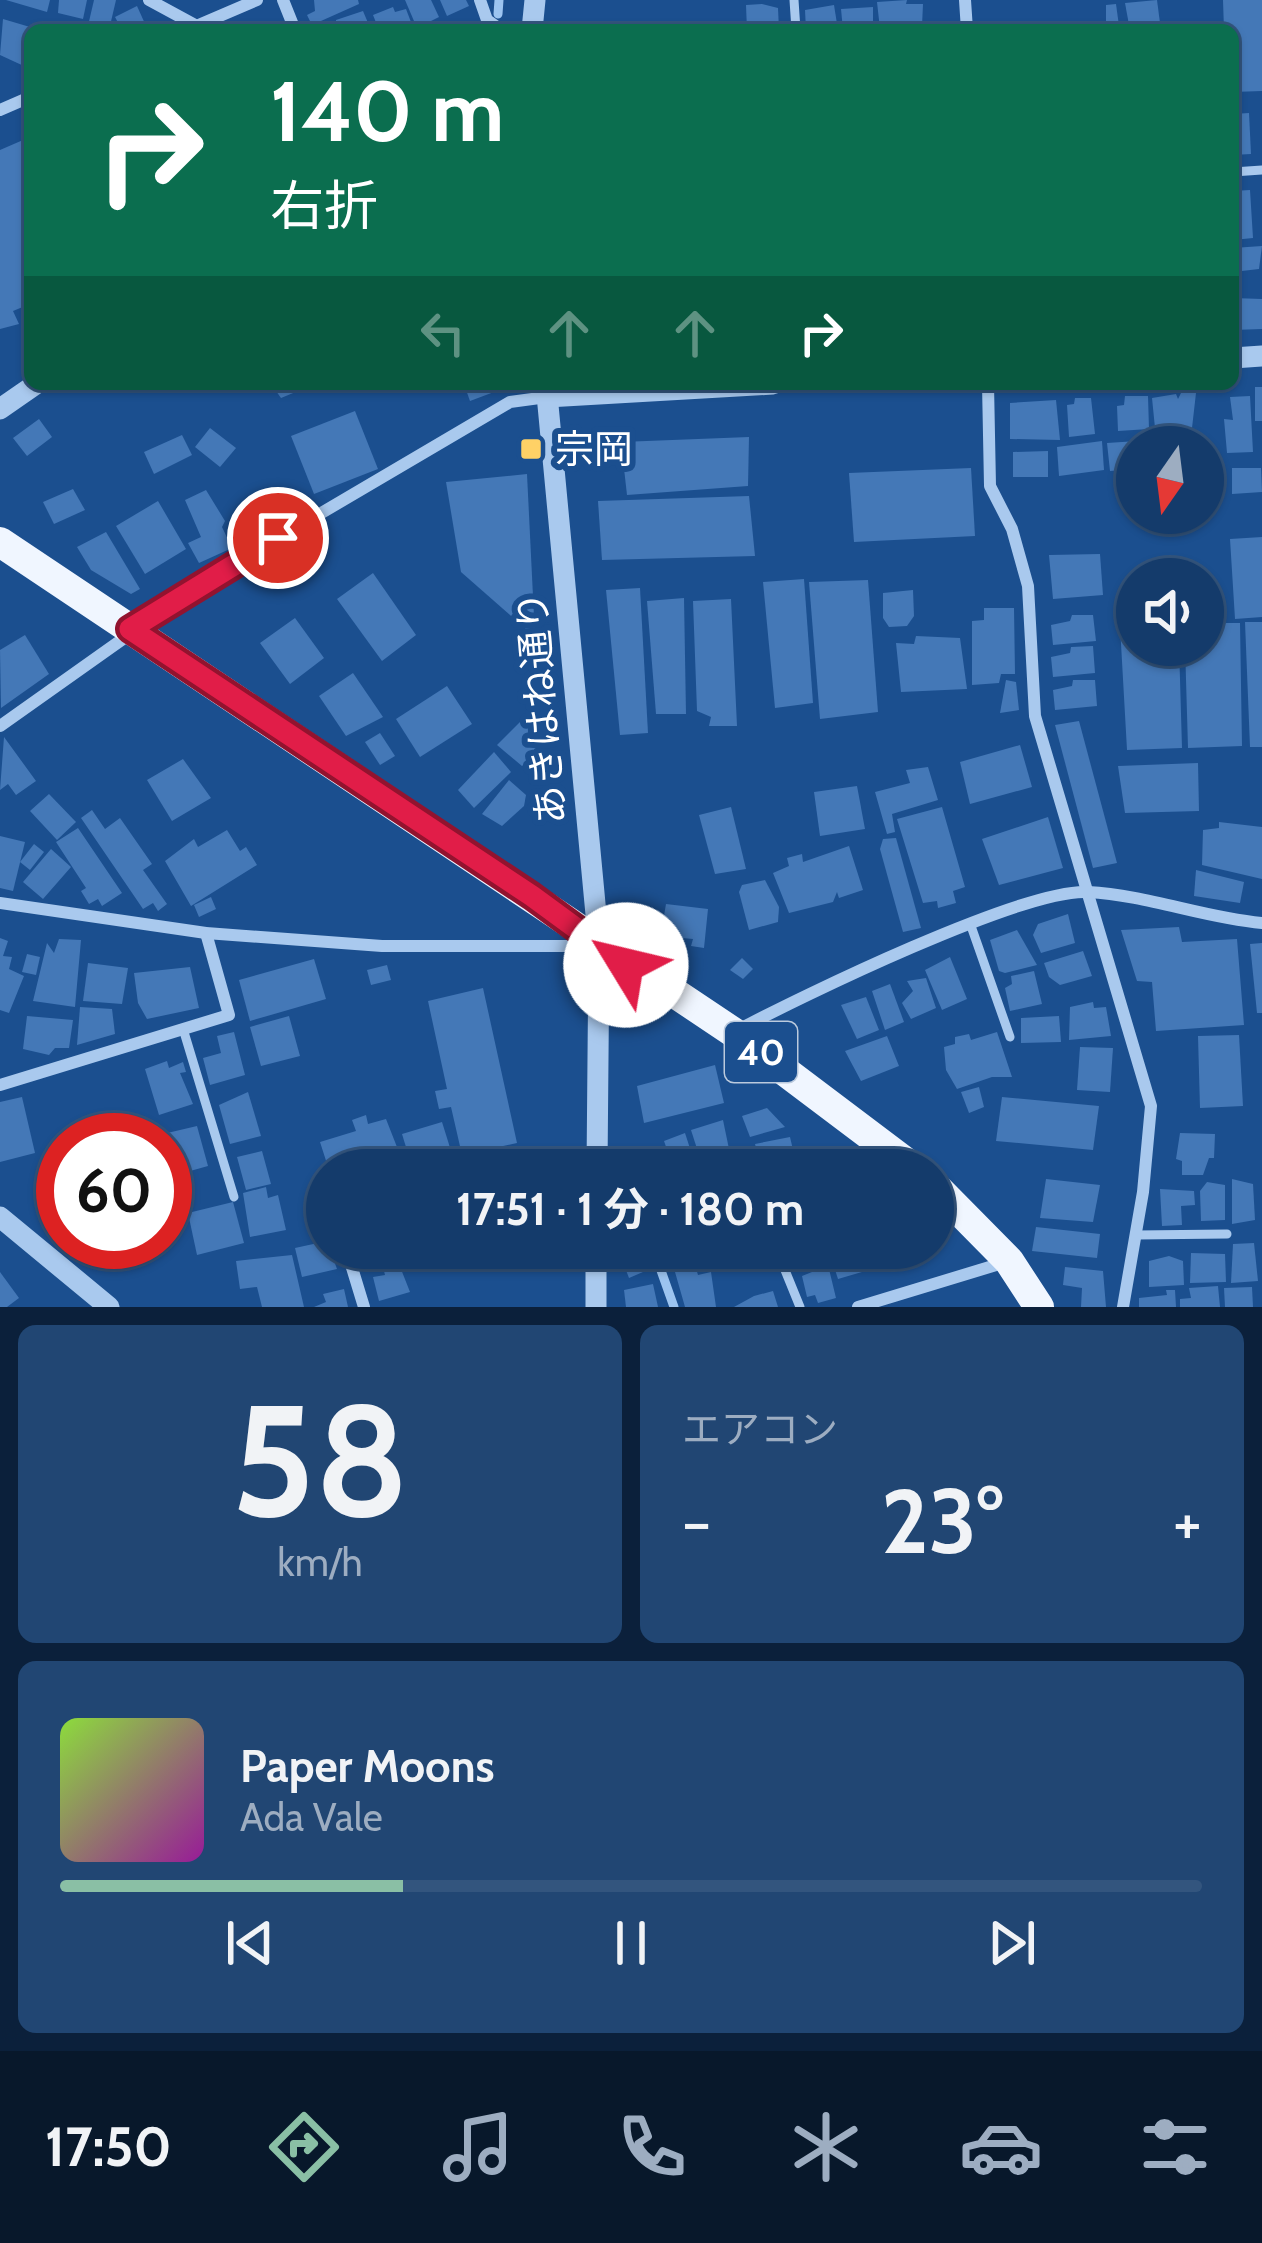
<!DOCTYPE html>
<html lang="ja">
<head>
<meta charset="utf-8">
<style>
	:root { --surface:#143b6b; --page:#214673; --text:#f1f3f6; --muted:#9dadc1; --line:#33557e; --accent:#8abfa5 }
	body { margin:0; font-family:Cabin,"Noto Sans JP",sans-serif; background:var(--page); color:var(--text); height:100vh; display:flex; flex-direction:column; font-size:45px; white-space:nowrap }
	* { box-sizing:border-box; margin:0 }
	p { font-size:39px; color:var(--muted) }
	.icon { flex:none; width:66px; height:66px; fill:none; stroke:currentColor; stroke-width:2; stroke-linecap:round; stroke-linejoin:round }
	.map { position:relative; height:1307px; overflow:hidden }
	.details { display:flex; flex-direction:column; gap:18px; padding:18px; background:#0b203b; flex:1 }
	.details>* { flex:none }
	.top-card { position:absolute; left:24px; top:24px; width:1215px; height:366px; border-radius:18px; box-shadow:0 3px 9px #0004,0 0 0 3px var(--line); background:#0b6e4f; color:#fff; overflow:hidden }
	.needle { width:78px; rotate:194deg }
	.fabs { position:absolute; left:1116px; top:426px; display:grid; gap:24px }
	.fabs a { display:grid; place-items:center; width:108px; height:108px; border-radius:50%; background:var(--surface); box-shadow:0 3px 9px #0004,0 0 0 3px var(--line); font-size:60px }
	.speed { position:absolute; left:36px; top:1113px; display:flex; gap:24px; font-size:60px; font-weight:700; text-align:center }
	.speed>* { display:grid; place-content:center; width:156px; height:156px; border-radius:50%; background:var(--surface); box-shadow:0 3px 9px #0004,0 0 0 3px var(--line); line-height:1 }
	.speed .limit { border:18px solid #d22; background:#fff; color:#111 }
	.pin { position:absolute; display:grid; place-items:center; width:102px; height:102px; color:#fff; margin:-51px; border:6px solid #fff; border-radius:50%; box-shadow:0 3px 12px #0007 }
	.me { position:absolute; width:132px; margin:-66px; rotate:306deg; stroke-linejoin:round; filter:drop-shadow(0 0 9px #0008) }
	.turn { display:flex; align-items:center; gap:42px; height:252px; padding:0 48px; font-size:54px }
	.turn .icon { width:156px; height:156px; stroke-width:2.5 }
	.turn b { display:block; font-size:84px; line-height:102px }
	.lanes { display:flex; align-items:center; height:114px; padding:0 48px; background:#0003; justify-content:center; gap:60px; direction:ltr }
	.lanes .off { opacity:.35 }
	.big { font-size:90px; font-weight:700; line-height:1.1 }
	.details .widget { flex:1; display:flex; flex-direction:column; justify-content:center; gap:18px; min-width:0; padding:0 42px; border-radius:18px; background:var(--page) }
	.details .dial { align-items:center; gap:0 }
	.dial b { font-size:156px; line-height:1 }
	.song { display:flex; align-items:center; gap:36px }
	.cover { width:144px; height:144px; border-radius:18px; background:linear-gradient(135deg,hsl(90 70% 55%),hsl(300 70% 35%)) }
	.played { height:12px; border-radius:6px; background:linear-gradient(90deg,var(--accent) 30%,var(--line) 30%) }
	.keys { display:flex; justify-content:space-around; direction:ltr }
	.heat { display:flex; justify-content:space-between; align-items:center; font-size:66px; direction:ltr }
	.details .tiles { flex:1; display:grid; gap:18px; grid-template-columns:1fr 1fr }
	.widget:last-child { grid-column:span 2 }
	.trip { position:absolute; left:306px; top:1149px; width:648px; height:120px; border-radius:60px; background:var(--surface); box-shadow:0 3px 9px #0004,0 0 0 3px var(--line); font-weight:700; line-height:120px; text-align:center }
	.tabs { display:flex; height:192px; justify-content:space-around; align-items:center; background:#08182b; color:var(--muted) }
	.tabs .icon { width:84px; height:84px }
	.tabs .selected { color:var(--accent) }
	.tabs b { font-size:54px; color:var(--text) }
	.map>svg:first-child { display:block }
</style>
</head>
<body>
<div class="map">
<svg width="1262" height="1307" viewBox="0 0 1262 1307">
	<rect width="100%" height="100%" fill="#1b4f8f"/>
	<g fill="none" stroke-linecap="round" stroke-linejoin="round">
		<!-- stream -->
		<g stroke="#9cc4f0" stroke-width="9">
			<path d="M498,14L499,0"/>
			<path d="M653,1248L674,1307"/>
		</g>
	</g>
	<!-- building -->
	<g fill="#4478b7">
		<path d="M6,0H50L47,12Z"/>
		<path d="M59,0H87L83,19L58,13Z"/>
		<path d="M94,0H116L109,30H87Z"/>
		<path d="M314,0H358L359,4L312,25L307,15L315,11Z"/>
		<path d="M405,0H431L439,17L417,28Z"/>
		<path d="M440,0H466L469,6L447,16Z"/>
		<path d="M907,0L906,4H923L922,26L880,29L877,2Z"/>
		<path d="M1157,0L1160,23L1129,25L1125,3Z"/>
		<path d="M1223,0H1262V91L1233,92V30H1224Z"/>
		<path d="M762,4L778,8L779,30H747L746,5Z"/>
		<path d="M1116,4L1119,26L1106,27V5Z"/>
		<path d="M834,5L838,30H806L805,10Z"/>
		<path d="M137,6L146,26L122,30L115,17Z"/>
		<path d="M393,7L395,12L406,9L414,30H379L373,15Z"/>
		<path d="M873,7V29L843,30L841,9Z"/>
		<path d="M363,11L371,30H336V20Z"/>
		<path d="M3,19L30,27L26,67L0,55Z"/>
		<path d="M1249,113L1251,154L1233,155V114Z"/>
		<path d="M30,137V304L13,311L19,324L0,329V150Z"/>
		<path d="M1250,190L1253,238L1233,240V191Z"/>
		<path d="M1262,246L1259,269L1233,272V248Z"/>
		<path d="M1233,298L1262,299V329L1233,330Z"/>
		<path d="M271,384H315L281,398Z"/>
		<path d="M464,384H515L470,401Z"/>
		<rect x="1255" y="387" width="7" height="34"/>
		<path d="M1181,393H1196L1192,428H1155L1152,398L1176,394L1178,399Z"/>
		<path d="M1125,396H1148L1149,429L1118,431L1117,406L1124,405Z"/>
		<path d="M1250,396L1253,452L1227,453L1224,419L1233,420L1230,397Z"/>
		<path d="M1075,398H1091L1095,434L1069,437L1067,405L1074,404Z"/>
		<path d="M1056,400L1060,440L1010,439V403Z"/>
		<path d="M355,411L378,469L314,494L291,436Z"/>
		<path d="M39,419L52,437L27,456L13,438Z"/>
		<path d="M210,428L236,448L220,467L195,447Z"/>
		<path d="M182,435L192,455L154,474L144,452Z"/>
		<path d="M749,437L748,486L627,495L621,442Z"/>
		<path d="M1152,440V447H1137V469L1110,471L1107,443Z"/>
		<path d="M1102,441L1104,470L1059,476L1057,447Z"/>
		<path d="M1048,451V477H1013V452Z"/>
		<path d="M971,468L975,536L854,542L849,473Z"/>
		<path d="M1232,468H1261L1262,492L1232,494Z"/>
		<path d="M527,474L535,637L461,572L446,482Z"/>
		<path d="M73,489L85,510L54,524L43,502Z"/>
		<path d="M206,490L225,521L222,527L232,548L199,563L188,543L201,537L185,500Z"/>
		<path d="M749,496L755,556L602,560L598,501Z"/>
		<path d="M158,501L186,549L145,574L116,526Z"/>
		<path d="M106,532L140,589L131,594L91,570L77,547Z"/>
		<path d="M1262,537V617L1235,619L1230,539Z"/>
		<path d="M1100,554L1103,595L1053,599L1049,555Z"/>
		<path d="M373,573L416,635L382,661L337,599Z"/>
		<path d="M804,579L813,703L775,708L763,582Z"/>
		<path d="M868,580L878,712L820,719L809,582Z"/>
		<path d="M640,588L648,733L620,735L606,590Z"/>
		<path d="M913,590L914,616L907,626L889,627L883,618V593Z"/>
		<path d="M684,598L686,714H656L647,601Z"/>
		<path d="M731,599L737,726H709L711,717L697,711L693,601Z"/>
		<path d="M984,608H1014L1015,674H1001L999,683L972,685V621L984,620Z"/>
		<path d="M1072,615H1093L1096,641L1053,645L1051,625L1070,621Z"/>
		<path d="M295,618L324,658L290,684L260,643Z"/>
		<path d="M1245,622H1262V747H1250Z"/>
		<path d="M1203,623H1240L1242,746L1188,748L1185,645H1203Z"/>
		<path d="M1120,626H1137V645H1179L1182,748L1127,750Z"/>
		<path d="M25,635L49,674L1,708L0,650Z"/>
		<path d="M916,636L960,638L967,689L901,692L896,643L914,644Z"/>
		<path d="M1093,646L1095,673L1053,677L1051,657L1070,653L1071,647Z"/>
		<path d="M353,673L383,717L346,736L319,696Z"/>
		<path d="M1006,680L1016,682L1019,710L1000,713Z"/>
		<path d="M1073,680H1095L1097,706L1055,710L1053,690L1072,686Z"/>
		<path d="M447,686L472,724L420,757L396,719Z"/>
		<path d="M1079,721L1117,863L1093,868L1055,725Z"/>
		<path d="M520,722L548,744L522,766L497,745Z"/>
		<path d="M380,733L395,756L380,765L365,742Z"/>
		<path d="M4,737L36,781L16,795L8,784L0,790Z"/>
		<path d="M1020,745L1032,787L970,804L960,762Z"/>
		<path d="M494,752L511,772L474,808L458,790Z"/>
		<path d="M183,759L211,798L172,821L147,780Z"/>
		<path d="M1198,763L1199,811L1125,813L1118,766Z"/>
		<path d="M928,767L938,800L892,814L895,832L887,834L875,792L910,783L906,770Z"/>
		<path d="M509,780L526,795L524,806L502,826L482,814Z"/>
		<path d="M857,786L865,829L820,836L814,792Z"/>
		<path d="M49,794L76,822L57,840L30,811Z"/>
		<path d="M731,807L746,869L715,874L699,815Z"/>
		<path d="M942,807L965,887L953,891L956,903L938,908L937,901L923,903L897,819Z"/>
		<path d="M92,810L105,829L120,818L152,864L143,870L167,904L158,911L153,903L143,909L81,818Z"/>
		<path d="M1048,817L1063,868L999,885L982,839Z"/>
		<path d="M1219,822L1262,827V879L1202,865L1203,830L1219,828Z"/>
		<path d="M78,828L122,893L102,906L98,899L89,904L81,891L86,888L56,842Z"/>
		<path d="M227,830L240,851L246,847L257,865L191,906L165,861L194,839L198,847Z"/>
		<path d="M0,836L25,842L13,891L0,888Z"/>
		<path d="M896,838L921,928L903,932L880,849L883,839Z"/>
		<path d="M34,844L44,852L30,870L20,862Z"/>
		<path d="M849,846L863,890L839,898L837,892L833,902L789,913L773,873L789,866L787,858L802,854L803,862Z"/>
		<path d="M51,849L71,867L43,899L23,882Z"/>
		<path d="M1196,870L1244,882L1240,903L1194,896Z"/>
		<path d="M765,880L779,907L778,922L749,930L739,892L742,885Z"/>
		<path d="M211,897L216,909L199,917L194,905Z"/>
		<path d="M666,904L708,909L704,948L691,946L693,939L672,937V930L662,927Z"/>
		<path d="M1068,914L1075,943L1041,953L1033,935L1038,924Z"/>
		<path d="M1179,927L1182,942L1237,939L1244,1025L1156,1031L1152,982L1137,981L1121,930Z"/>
		<path d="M1017,930L1037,965L1005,973L999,971L990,940Z"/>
		<path d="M0,938L8,941L3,956L12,957L9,969L24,976L9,1013L0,1010Z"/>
		<path d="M59,939L81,940L75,1007L33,1001L47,943L54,953Z"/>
		<path d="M1262,943V1013H1257L1250,944Z"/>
		<path d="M1083,951L1092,976L1060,985L1049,977L1044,963Z"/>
		<path d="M27,954L40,957L36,975L22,972Z"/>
		<path d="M950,957L967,999L942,1010L925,970Z"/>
		<path d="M742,958L753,969L743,979L730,970Z"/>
		<path d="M314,959L326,999L250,1021L239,980Z"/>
		<path d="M88,963L128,968L122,1004L83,1001Z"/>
		<path d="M387,965L391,980L371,985L367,970Z"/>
		<path d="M190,967L199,1008L147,1019L138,1003L134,973Z"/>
		<path d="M1034,971L1042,1004L1010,1011L1005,988L1012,984L1011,976Z"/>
		<path d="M926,978L936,1008L911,1019L902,1003L913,991L907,981Z"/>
		<path d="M890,984L904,1022L885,1030L872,991Z"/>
		<path d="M483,988L517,1143L462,1155L451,1107L439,1109L435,1091L447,1089L428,1001Z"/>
		<path d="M866,997L879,1030L857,1039L841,1005Z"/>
		<path d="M1093,1002L1094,1008L1106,1007L1111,1036L1069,1040L1070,1007Z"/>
		<path d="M80,1007L112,1009L115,1034L77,1045Z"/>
		<path d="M27,1016L73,1020L69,1048H55L49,1055L23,1049Z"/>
		<path d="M289,1016L300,1056L261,1066L250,1027Z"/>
		<path d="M1059,1016L1061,1042L1021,1043V1018Z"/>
		<path d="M234,1032L245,1075L210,1085L203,1058L221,1053L217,1036Z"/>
		<path d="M997,1032L1012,1077H992L957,1089L946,1070L944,1047L955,1044V1037L969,1034L971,1040Z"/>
		<path d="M1239,1035L1243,1106L1200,1108L1198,1036Z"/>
		<path d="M887,1036L899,1066L861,1081L845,1051Z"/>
		<path d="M1080,1047L1113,1048L1110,1092L1077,1090Z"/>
		<path d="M167,1061L169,1068L183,1062L186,1072L180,1073L193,1104L159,1115L145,1069Z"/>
		<path d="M715,1065L724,1103L644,1123L637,1086Z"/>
		<path d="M979,1087L984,1107L969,1113L961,1092Z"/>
		<path d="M248,1092L261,1136L230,1144L219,1105Z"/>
		<path d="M22,1097L35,1153L0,1162V1102Z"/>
		<path d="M1002,1097L1099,1106L1093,1150L996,1141Z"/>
		<path d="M767,1108L785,1127L750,1137L742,1116Z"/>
		<path d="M366,1115L368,1124L386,1119L406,1170H329L320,1142L356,1131L352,1120Z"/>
		<path d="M723,1120L729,1149L699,1155L691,1130Z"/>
		<path d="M442,1122L456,1167L413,1170L402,1134Z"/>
		<path d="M197,1126L208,1166L176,1175L163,1134Z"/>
		<path d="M685,1133L697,1170H674L664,1141Z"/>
		<path d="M1180,1133L1215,1134L1214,1158H1209L1203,1175H1182V1161L1176,1159Z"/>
		<path d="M790,1137L797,1167L783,1170L780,1164L760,1163L755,1144Z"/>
		<path d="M813,1148L819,1162L829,1163L832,1170H803L797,1151Z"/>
		<path d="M262,1151L271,1184L246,1190L237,1157Z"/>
		<path d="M724,1155L729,1170H707L705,1161Z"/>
		<path d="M1046,1179L1100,1185L1093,1222L1040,1218Z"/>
		<path d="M1232,1179L1253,1184L1255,1220L1232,1224Z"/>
		<path d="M1207,1182L1225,1185V1220L1201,1221L1200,1191Z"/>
		<path d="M266,1187L268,1198L278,1195L286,1230L250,1237L243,1193Z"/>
		<path d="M1160,1189L1194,1191L1195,1205L1181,1206L1182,1225L1162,1226Z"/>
		<path d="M233,1202L244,1243L197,1255L188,1213Z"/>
		<path d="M1036,1227L1100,1234L1097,1258L1032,1251Z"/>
		<path d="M327,1241L337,1269L302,1277L295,1248Z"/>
		<path d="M1254,1243L1258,1281L1231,1283L1233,1244Z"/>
		<path d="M361,1248H399L400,1252L364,1258Z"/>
		<path d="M631,1248H644L650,1269L629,1278L624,1265Z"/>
		<path d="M795,1248H823L825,1257L799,1263Z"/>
		<path d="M828,1248H874L879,1267L838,1279Z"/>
		<path d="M1191,1253L1225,1254L1226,1282L1190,1283Z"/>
		<path d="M292,1255L304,1307H262L257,1287L240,1289L236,1261Z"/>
		<path d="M1169,1256L1183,1261L1184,1285L1149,1287V1261Z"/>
		<path d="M399,1264L410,1292L379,1301L373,1277L385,1275L383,1267Z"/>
		<path d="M695,1265L698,1275L711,1272L716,1307H685L675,1272Z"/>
		<path d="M1065,1267L1103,1271L1106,1307H1081L1082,1288L1063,1285Z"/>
		<path d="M822,1268L829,1269L836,1298L818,1303L815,1295L807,1297L802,1276Z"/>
		<path d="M0,1272L19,1298L7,1307H0Z"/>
		<path d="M653,1284L658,1307H626L624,1290Z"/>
		<path d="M1218,1286L1220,1307H1180V1299L1191,1298L1189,1288Z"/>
		<path d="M1252,1287L1253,1307H1225L1224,1288Z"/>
		<path d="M344,1289L348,1307H314L326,1302L323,1294Z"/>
		<path d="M1166,1290H1175L1176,1307H1139V1298L1167,1295Z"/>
		<path d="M773,1291L778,1307H734L754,1296Z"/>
	</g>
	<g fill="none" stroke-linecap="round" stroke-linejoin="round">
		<!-- service -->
		<g stroke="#a9c9ee" stroke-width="9">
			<path d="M794,0L796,30"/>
			<path d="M1233,172L1262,170"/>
			<path d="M971,926L1010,1037"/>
			<path d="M184,1032L234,1197"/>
			<path d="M1137,1235L1227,1234"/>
			<path d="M776,1248L800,1307"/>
		</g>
		<!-- minor -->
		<g stroke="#a9c9ee" stroke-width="12">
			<path d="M149,0L197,26"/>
			<path d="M283,0L295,30"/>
			<path d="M480,0L487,20L501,30"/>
			<path d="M965,0L967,30"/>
			<path d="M187,30L257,0"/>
			<path d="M0,110L30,97"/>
			<path d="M988,384L990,486L1012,529L1028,586L1035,716L1151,1106L1143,1192L1123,1307"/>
			<path d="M0,726L199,585L510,402L547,397"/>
			<path d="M0,903L206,933L382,946H592"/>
			<path d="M736,1031C800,997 1024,888 1088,892C1147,895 1204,918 1262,923"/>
			<path d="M0,1085L229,1015L206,933"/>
			<path d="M346,1248L364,1307"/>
			<path d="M858,1307L1006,1262"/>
		</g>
		<!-- tertiary -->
		<g stroke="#a9c9ee" stroke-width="21">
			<path d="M532,30L535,0"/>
			<path d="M1233,358L1262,356"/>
			<path d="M546,384L599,946L597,1170"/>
			<path d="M547,397L773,384"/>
			<path d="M0,409L36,384"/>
			<path d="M0,1217L109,1307"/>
			<path d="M596,1307V1248"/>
		</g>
		<!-- primary -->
		<g stroke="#f0f6ff" stroke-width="30">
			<path d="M0,542L733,1032L916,1170"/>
			<path d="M933,1184L1009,1261L1039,1307"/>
		</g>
	</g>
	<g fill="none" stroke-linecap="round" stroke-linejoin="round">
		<defs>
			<path id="route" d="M278,538L130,629L532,896L626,965"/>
		</defs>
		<!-- route casing -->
		<use href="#route" stroke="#92132f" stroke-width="30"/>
		<!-- route -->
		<use href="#route" stroke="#e11d48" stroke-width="21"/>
	</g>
	<!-- markers -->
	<rect fill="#ffd166" stroke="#1b4f8f" stroke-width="4.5" x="519" y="437" width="24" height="24" rx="6"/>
	<g text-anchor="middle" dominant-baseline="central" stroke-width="12" stroke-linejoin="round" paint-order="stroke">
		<!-- shield labels -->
		<rect fill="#1b4f8f" stroke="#bbcadd" stroke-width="3" x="725" y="1022" width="72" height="60" rx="9"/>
		<g font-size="36" font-weight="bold" fill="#fff">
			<text x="761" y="1052">40</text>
		</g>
		<!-- poi labels -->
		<g font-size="39" fill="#fff" stroke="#1b4f8f" text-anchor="start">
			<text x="555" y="449">宗岡</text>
		</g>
		<!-- street labels -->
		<g font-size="39" fill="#fff" stroke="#1b4f8f">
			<text transform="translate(541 708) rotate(-95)">あきはね通り</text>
		</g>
	</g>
</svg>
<div class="fabs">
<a><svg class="needle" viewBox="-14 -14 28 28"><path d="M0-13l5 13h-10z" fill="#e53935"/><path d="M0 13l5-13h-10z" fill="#9dadc1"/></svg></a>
<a><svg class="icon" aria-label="sound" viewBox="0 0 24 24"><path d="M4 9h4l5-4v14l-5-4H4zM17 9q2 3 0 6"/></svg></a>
</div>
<div class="speed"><div class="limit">60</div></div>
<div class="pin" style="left:278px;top:538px;background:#d93025"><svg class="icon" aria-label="arrive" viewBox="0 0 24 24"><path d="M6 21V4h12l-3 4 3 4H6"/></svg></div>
<svg class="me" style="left:626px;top:965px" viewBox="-20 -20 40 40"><circle r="19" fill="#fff"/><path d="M0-13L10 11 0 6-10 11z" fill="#e11d48"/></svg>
<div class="trip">17:51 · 1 分 · 180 m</div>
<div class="top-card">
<div class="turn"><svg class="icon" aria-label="right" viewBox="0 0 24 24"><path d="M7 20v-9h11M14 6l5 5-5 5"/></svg><div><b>140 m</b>右折</div></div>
<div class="lanes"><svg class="icon off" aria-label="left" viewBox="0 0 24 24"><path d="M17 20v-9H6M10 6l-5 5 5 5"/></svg><svg class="icon off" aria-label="ahead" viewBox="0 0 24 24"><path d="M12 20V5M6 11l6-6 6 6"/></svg><svg class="icon off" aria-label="ahead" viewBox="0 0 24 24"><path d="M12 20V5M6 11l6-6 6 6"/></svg><svg class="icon" aria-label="right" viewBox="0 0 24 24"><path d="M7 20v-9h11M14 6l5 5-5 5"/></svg></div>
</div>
</div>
<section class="details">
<div class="tiles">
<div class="widget dial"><b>58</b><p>km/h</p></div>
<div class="widget"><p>エアコン</p>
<div class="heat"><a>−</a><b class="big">23°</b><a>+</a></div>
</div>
<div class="widget">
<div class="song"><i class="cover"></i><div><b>Paper Moons</b><p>Ada Vale</p></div></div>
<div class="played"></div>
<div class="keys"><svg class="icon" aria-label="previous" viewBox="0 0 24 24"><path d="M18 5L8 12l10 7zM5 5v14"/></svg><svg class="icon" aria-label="pause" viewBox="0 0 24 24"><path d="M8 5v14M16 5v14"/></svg><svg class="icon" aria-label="next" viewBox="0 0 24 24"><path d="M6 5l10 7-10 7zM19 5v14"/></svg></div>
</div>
</div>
</section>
<nav class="tabs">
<b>17:50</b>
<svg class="icon selected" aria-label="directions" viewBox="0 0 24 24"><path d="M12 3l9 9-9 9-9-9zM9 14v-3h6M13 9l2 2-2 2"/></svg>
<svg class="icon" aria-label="music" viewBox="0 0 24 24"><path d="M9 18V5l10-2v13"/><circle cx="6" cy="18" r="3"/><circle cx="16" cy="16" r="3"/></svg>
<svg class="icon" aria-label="phone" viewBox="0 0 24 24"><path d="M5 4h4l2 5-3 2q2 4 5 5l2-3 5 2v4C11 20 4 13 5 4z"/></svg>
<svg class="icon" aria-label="climate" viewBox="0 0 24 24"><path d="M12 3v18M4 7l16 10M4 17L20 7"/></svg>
<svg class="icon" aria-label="car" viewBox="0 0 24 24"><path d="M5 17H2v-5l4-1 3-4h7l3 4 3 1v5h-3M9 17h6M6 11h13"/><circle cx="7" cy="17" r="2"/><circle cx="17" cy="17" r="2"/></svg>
<svg class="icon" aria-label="filters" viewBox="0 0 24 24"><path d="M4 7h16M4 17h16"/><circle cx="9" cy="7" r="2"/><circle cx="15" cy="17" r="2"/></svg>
</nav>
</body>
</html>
